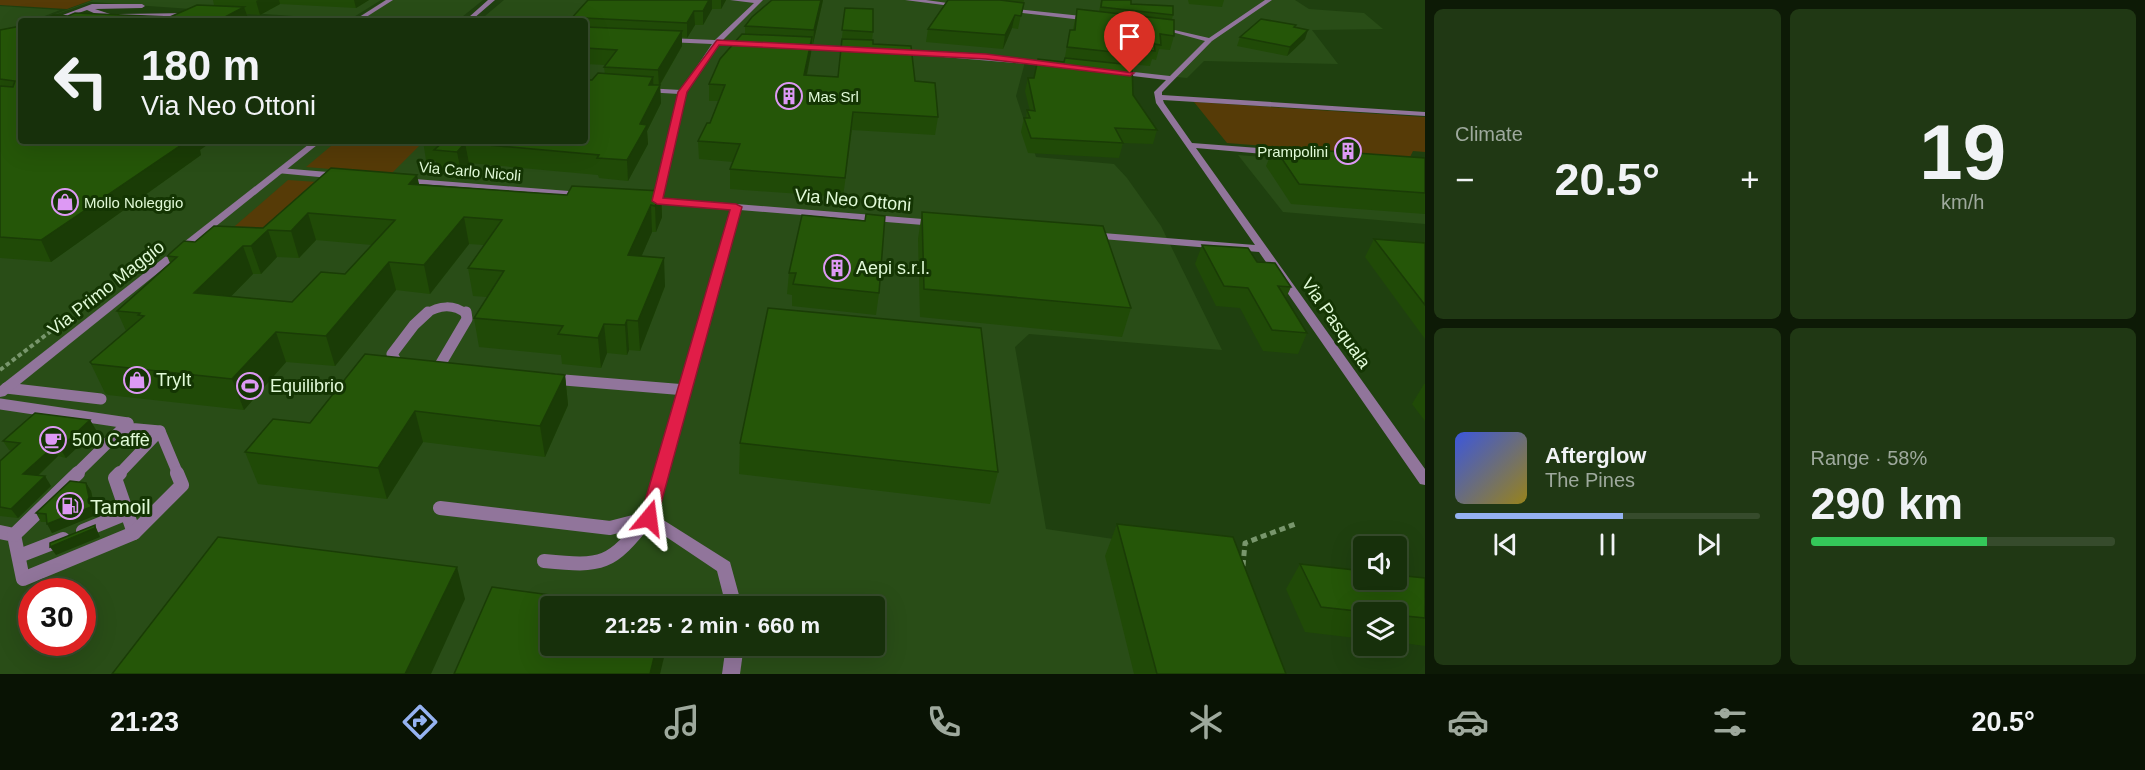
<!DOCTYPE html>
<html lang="en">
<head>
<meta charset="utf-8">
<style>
	:root { --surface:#17300b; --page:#203814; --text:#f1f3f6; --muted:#9ea99d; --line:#364b2c; --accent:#95b2f1 }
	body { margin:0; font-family:Arial,sans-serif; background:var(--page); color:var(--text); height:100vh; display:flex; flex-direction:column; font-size:22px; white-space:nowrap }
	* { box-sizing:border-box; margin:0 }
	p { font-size:20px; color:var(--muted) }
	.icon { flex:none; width:33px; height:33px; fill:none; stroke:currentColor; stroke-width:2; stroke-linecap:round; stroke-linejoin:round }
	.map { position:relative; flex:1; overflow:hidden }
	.sheet { display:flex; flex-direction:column; gap:9px; padding:9px; background:#0d1a06; width:720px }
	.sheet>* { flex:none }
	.hud { position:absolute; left:18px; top:18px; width:570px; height:126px; border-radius:6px; box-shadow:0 6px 24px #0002,0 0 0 2px var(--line); background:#17300b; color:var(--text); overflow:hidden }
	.fabs { position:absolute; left:1353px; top:536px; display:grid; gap:12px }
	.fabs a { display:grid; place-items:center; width:54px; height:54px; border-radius:6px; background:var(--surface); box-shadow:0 6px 24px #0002,0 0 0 2px var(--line); font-size:30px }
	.speed { position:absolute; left:18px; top:578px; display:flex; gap:12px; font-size:30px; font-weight:700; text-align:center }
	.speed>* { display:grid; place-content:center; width:78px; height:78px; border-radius:50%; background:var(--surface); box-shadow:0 6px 24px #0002,0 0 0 2px var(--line); line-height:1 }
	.speed .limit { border:9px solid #d22; background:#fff; color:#111 }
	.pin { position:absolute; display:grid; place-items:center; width:51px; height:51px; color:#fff; margin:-62px -26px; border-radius:50% 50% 50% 0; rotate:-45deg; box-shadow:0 0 6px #0007 }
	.pin .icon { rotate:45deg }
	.me { position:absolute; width:66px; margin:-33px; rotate:16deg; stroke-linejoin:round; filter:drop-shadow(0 0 4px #0008) }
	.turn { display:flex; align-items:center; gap:21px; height:126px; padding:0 24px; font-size:27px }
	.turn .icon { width:78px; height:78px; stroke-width:2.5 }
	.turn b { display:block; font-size:42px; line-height:51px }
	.big { font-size:45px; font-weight:700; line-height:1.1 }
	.sheet .card { flex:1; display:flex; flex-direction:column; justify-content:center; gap:9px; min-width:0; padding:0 21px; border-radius:9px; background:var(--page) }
	.sheet .dial { align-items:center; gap:0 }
	.dial b { font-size:78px; line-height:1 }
	.song { display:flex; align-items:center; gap:18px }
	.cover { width:72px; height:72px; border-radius:9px; background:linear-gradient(135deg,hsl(230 70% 55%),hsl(50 70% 35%)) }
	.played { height:6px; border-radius:3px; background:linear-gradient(90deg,var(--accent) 55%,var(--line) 55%) }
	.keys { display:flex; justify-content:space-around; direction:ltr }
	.heat { display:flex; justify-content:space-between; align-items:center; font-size:33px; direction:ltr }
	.charge { height:9px; border-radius:4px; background:linear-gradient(90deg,#34c759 58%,var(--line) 0) }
	.sheet .tiles { flex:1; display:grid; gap:9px; grid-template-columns:repeat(2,1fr) }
	.trip { position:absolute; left:540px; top:596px; width:345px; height:60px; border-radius:6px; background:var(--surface); box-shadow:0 6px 24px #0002,0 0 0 2px var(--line); font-weight:700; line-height:60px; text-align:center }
	.menu { display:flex; height:96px; justify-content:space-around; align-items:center; background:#091304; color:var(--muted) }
	.menu .icon { width:42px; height:42px }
	.menu .current { color:var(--accent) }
	.menu b { font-size:27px; color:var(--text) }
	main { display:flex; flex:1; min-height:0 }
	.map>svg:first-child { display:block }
</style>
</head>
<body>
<main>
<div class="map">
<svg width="1425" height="674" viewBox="0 0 1425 674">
	<rect width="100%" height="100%" fill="#1f400f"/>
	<!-- built -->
	<g fill="#294d17" fill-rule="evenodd">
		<path d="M93,0H381L349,20L91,2L37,21Z"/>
		<path d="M385,0H483L457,21H352Z"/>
		<path d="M504,0H1295L1309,9L1364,13L1383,29L1312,30L1338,64L1204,61L1187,78L1025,62L1016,96L1036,157L1114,164L1127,178L1161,226L1222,350L1029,334L1015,347L1046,529L1235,557L1277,674H0V103L21,141H585V21H479ZM32,591H82V642H32ZM550,606H874V645H550Z"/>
		<path d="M0,6L60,10L32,21H21V25L0,33Z"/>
		<path d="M1238,155L1425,170V224L1283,212Z"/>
	</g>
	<!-- green -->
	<g fill="#563b07">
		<path d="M0,0H92L67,9L0,5Z"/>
		<path d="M1194,102L1425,117V152L1413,151L1410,157L1227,143Z"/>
		<path d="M337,141H424L391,174L306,167Z"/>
		<path d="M288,180L332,183L262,248L213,245Z"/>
	</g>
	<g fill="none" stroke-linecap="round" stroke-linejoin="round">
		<!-- path-far2 -->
		<path stroke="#78966c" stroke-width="2" stroke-dasharray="2 1.5" stroke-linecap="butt" d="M443,21L454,19"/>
		<!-- path-far1 -->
		<path stroke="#78966c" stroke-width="4" stroke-dasharray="4.5 3" stroke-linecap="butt" d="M0,370L63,322"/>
		<!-- path -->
		<path stroke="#78966c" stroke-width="5" stroke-dasharray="6 4" stroke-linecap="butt" d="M1243,566L1245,543L1298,523"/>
		<!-- service-far2 -->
		<path stroke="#91759b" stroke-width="9" d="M426,314C439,305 454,304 466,314"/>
		<!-- service-far1 -->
		<g stroke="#91759b" stroke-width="11">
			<path d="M402,365L397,363L392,354L414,325L428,312"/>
			<path d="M437,370L467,319L466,312"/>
			<path d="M552,379L686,390"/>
			<path d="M6,388L101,399"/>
			<path d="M0,404L128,423L127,428L160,431L178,474"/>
			<path d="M76,474L128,423"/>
			<path d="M119,474L160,431"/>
		</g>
		<!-- service -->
		<g stroke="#91759b" stroke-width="14">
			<path d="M120,473L115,478L134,533"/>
			<path d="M440,508L610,528L649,518"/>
			<path d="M83,531L127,513"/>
			<path d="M0,532L14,535L23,579L134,533L182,485L177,473"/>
			<path d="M14,535L78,473"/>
			<path d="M19,556L63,539"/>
			<path d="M544,561C604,567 610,565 648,518"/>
		</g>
		<!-- minor -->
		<g fill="#91759b" fill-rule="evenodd">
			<path d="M386,0H393L360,21H353Z"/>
			<path d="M730,0H763L722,41L749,42L752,44L749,46L719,45L687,92L662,198L935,220L940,223L935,226L740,210L657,516L730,562L742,606H726L717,571L644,522L641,518L730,210L645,202V198H653L679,94L645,92L641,90L645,88L681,90L712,44L667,42L664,40L667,38L715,40L754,3Z"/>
			<path d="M905,0H926L962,5L959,7Z"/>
			<path d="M1265,0H1272L1212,41L1162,92V95L1425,112V116L1163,100L1164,103L1192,143L1287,150L1291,153L1287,156L1196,148L1425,469V485L1420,484L1259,252L1090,238L1085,235L1090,232L1255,245L1156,103L1154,92L1166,80L1116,74L1112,72L1116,70L1170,76L1205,41L1157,28V26L1209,38Z"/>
			<path d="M92,4H142L145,6L142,8L95,9L116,16L114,19L96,14L87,10L56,21H47Z"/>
			<path d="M1007,8L1091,17L1094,19L1091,21L1005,11Z"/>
			<path d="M189,13L191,16L120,18L117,16L120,14Z"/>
			<path d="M234,16L295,19L298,21L232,19L231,18Z"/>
			<path d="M796,45L857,48L860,50L857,52L794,48V46Z"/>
			<path d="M898,50L1051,62L1055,64L1051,66L896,53L895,52Z"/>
			<path d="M280,168L340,173L345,176L340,179L277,173L276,171Z"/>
			<path d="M402,178L582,192L587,195L582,198L399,183V179Z"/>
			<path d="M726,645H744L740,674H722Z"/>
		</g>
		<!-- tertiary -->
		<g fill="#91759b" fill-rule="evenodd">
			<path d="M488,0H495L473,19L460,21L469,17Z"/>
			<path d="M313,141H322L5,396L0,397V386Z"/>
		</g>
	</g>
	<!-- wall -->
	<g fill="#204a07" fill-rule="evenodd">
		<path d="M213,0H369L356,8L280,4L260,15L247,14L248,20L170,17L214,5Z"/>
		<path d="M588,0H726L721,9H712L703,25H695L687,38L682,37V46L660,85L661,103L647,131L648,144L628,181L599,178L598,175L469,163L461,172L438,170L436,161L426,160L423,141H585L592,80L605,74L604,67L606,65L585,64V21H569Z"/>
		<path d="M823,0L813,44H812L811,53L807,76L838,77L845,8L873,32L872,40L873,44L915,81L938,117L935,135L852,130L843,197L730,189V169L733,162L699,159L698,141L710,123L718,101H709V84L745,34V26Z"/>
		<path d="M948,0H1024L1018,29L1012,28L1003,49L926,42L928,29Z"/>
		<path d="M1101,0L1131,4L1173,15L1172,19L1174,36L1170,50L1159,49L1156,60L1152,59L1150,66L1129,64V65L1133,95L1157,130L1153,144L1123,143L1119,158L1028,153L1021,132L1024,118H1026L1027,110L1030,111L1025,91L1028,78H1034L1064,62L1070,30H1073L1077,9L1099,12Z"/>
		<path d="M1188,0H1224L1222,7L1189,4Z"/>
		<path d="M21,26V141L200,150L201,155L51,262L1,258H0V30Z"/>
		<path d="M1295,27L1305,39L1287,56L1237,46L1240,37Z"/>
		<path d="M1274,147L1425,158V214L1291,204L1266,166Z"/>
		<path d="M331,168L419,184L567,195L661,191L662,217L656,232H652L641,256L665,286L640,351L629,350L627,355L607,353L601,368L562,364L561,355L479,347L474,318L487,297L473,296L468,268L484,245L469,244L430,294L396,290L335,366L286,362L244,410L108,395L105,393L90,362L126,331L117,311L170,263L167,256L263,228ZM316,240L372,245L345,274L292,302L231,296L253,274H261L277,257L299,258Z"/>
		<path d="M922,212L1131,308L1122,337L920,317L918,239Z"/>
		<path d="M802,215L879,293L876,315L792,306V295L787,294L789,273Z"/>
		<path d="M1374,239L1425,243V339L1365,257Z"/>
		<path d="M1202,245L1257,262L1291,287L1286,298L1307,333L1298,354L1263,351L1240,308L1216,306L1195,264Z"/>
		<path d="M565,375L568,405L545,457L423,442L387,499L258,484L245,452L310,423Z"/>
		<path d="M1424,384H1425V421L1412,404Z"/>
		<path d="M90,420L96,430L66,458L58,456L38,476L51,486L18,518L0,516V461L12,451L9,450L3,441Z"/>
		<path d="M740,443L998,472L990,504L739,474Z"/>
		<path d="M86,483L91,491L96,515L52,533L47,522H41L36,513Z"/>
		<path d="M1117,524L1286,674H1134L1105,556Z"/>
		<path d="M1300,564L1425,578V646L1396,642V612H1364V639L1305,632L1286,589Z"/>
	</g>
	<!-- shaded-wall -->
	<g fill="#1a3c06">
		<path d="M258,0H279L280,4L260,15L256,1Z"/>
		<path d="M354,0H369L356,8Z"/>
		<path d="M709,0H712V9L703,25V11Z"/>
		<path d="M721,0H726L721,9Z"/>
		<path d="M821,0H823L813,44L814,30Z"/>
		<path d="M244,7L249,21L221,19Z"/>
		<path d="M694,11L695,25L687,38V23Z"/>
		<path d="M1015,15L1012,28L1003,49L1005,35Z"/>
		<path d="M1308,30L1305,39L1287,56L1290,47Z"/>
		<path d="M682,31V46L659,86L658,70Z"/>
		<path d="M812,37L811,53L803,92L804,75Z"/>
		<path d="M653,77L654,95L649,85Z"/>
		<path d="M660,85L661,103L647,131L648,144L628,181L627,160L640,124Z"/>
		<path d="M187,141H213L200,150L201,155L51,262L41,240Z"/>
		<path d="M465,143L469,163L461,172L457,152Z"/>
		<path d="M417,175L423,201L409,184Z"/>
		<path d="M661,191L662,217L656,232L655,206Z"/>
		<path d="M651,205L652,232L630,283L628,255Z"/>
		<path d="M308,213L316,240L299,258L291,231Z"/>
		<path d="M464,217L469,244L430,294L424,265Z"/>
		<path d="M268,230L277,257L261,274L251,246Z"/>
		<path d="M243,246L253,274L206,322L194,293Z"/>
		<path d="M664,258L665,286L640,351L638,321Z"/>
		<path d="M389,262L396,290L335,366L326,336Z"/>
		<path d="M627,320L629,350L627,355L625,325Z"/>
		<path d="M604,324L607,353L601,368L598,338Z"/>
		<path d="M276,332L286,362L244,410L232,379Z"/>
		<path d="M565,375L568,405L545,457L540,426Z"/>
		<path d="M415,411L423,442L387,499L378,468Z"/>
		<path d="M90,420L96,430L66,458L60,448Z"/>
		<path d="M53,447L58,456L29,484L23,474Z"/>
		<path d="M45,476L51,486L18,518L11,509Z"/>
		<path d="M86,483L91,491L96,515L52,533L47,524Z"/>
		<path d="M95,525L100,537L56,555L50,547Z"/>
		<path d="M457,567L465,599L431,674H405Z"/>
		<path d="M657,645H667L660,674H650Z"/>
	</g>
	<!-- building -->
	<g fill="#255608" stroke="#1a3c06" stroke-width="1.5" fill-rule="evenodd">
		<path d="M588,0H709L703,11H694L687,23L584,18L582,21H569Z"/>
		<path d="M772,0H821L814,30L745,26L752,17Z"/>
		<path d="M948,0H1000L1024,3L1021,16L1015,15L1005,35L928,29Z"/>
		<path d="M1102,0H1131V4L1173,6V15L1101,7Z"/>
		<path d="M197,5L244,7L221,19L302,21H39L54,15L68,16L75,13L170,17Z"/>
		<path d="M845,8L873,9V32L842,30Z"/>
		<path d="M1077,9L1174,20V36L1160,34L1161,45L1154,44L1155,51L1132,49V54L1067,47L1070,30H1075Z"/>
		<path d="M1261,19L1296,25L1294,27L1308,30L1290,47L1240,37Z"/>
		<path d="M21,26V98L19,99H21V141H187L41,240L0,237V86L13,87L15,81L0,79V30Z"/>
		<path d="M585,27L682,31L658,70L604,67L617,50L585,48Z"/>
		<path d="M742,34L812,37L804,75L838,77L842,39L873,40V44L911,46L915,81L935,83L938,117L853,112L845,178L730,169L740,144L698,141L707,123H710L725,85L709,84L720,59Z"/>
		<path d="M1065,58L1132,65L1133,95L1157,130L1115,128L1123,143L1031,138L1024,118H1030L1027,110L1035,111L1028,78H1034L1038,59L1064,62Z"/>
		<path d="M598,73L653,77L649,85H660L640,124L647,125L627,160L597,158L599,155L465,143L457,152L434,150L443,142L431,141H585V80H592Z"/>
		<path d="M1274,147L1425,158V193L1299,184Z"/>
		<path d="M331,168L417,175L409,184L567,195L572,186L661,191L655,206L651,205L628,255L664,258L638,321L627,320L625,325L604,324L598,338L558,334L563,326L474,318L504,271L468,268L502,220L464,217L424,265L389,262L326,336L276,332L232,379L92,364L90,362L144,316L138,315L140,313L117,311L177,257L167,256L184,241L195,242L214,226L263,228ZM308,213L395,220L345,274L321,272L292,302L194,293L243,246H251L268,230L291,231Z"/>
		<path d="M922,212L1103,226L1131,308L924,289Z"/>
		<path d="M866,214L885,216L879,293L793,284L796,273H789L802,215L865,221Z"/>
		<path d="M1374,239L1425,243V305Z"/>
		<path d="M1202,245L1248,248L1257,262L1275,263L1291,287L1278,286L1307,333L1272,330L1248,288L1224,286Z"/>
		<path d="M768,308L981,328L998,472L740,443Z"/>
		<path d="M365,354L565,375L540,426L415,411L378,468L245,452L273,419L310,423Z"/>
		<path d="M35,413L90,420L60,448L53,447L23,474L45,476L11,509L0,507V461L20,443L3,441Z"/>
		<path d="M70,481L86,483L91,507L47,524L46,514L36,513Z"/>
		<path d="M1117,524L1233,537L1286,674H1157Z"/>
		<path d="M95,525V528L50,547V543Z"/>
		<path d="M218,537L457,567L405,674H112Z"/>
		<path d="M1300,564L1364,571V579H1396V575L1425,578V618L1396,615V612H1366L1321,607Z"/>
		<path d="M492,587L632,606H550V645H657L650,674H454Z"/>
	</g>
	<!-- route -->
	<path fill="#e11d48" stroke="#92132f" stroke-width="1.5" d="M717,40L986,54L1134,73L1130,76L986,59L719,45L687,92L663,198L736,204L742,207L657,518L655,522H642L640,518L730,210L657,204L652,201L678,92Z"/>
	<!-- icons -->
	<defs>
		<symbol id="building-ring" viewBox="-11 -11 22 22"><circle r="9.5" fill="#143503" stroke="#dd99f4" stroke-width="1.5"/><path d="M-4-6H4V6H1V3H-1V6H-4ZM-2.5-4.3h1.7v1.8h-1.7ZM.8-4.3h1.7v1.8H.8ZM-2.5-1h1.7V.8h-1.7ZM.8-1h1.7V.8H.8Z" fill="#dd99f4"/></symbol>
		<symbol id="shop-ring" viewBox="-11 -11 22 22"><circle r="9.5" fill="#143503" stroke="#dd99f4" stroke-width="1.5"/><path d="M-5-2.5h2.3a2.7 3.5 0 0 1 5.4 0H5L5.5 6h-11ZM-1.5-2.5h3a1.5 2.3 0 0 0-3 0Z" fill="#dd99f4"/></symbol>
		<symbol id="stadium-ring" viewBox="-11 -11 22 22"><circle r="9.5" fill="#143503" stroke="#dd99f4" stroke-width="1.5"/><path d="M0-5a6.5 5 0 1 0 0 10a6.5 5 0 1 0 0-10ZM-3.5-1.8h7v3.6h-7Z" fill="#dd99f4"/></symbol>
		<symbol id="cafe-ring" viewBox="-11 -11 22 22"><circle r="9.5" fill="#143503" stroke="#dd99f4" stroke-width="1.5"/><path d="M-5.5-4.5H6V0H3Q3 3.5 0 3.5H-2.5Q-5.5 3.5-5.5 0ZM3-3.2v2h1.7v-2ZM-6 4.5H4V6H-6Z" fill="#dd99f4"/></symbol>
		<symbol id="fuel-ring" viewBox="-11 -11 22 22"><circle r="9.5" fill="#143503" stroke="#dd99f4" stroke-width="1.5"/><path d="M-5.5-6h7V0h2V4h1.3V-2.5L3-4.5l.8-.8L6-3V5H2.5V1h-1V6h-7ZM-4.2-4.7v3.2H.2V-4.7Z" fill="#dd99f4"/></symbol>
	</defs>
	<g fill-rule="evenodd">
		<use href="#building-ring" x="774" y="81" width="30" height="30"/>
		<use href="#building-ring" x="1333" y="136" width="30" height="30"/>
		<use href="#shop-ring" x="50" y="187" width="30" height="30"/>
		<use href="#building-ring" x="822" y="253" width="30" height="30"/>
		<use href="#shop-ring" x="122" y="365" width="30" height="30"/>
		<use href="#stadium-ring" x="235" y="371" width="30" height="30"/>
		<use href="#cafe-ring" x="38" y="425" width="30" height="30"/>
		<use href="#fuel-ring" x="55" y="491" width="30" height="30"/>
	</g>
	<g text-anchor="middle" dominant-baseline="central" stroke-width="6" stroke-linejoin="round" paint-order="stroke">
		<!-- far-poi labels -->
		<g font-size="15" fill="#e1fad8" stroke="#143503" text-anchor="start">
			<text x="808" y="96">Mas Srl</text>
			<text x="1328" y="151" text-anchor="end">Prampolini</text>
			<text x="84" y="202">Mollo Noleggio</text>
		</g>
		<!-- far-street labels -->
		<g font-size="15" fill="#e1fad8" stroke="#143503">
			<text transform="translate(470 171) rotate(5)">Via Carlo Nicoli</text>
		</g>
		<!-- street labels -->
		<g font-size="18" fill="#e1fad8" stroke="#143503">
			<text transform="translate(853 200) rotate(5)">Via Neo Ottoni</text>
			<text transform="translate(106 288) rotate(-38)">Via Primo Maggio</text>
			<text transform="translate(1336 323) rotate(55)">Via Pasquala</text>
		</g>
		<!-- poi labels -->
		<g font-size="18" fill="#e1fad8" stroke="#143503" text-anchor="start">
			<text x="856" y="268">Aepi s.r.l.</text>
			<text x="156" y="380">TryIt</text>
			<text x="270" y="386">Equilibrio</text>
			<text x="72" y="440">500 Caffè</text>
		</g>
		<!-- near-poi labels -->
		<g font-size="21" fill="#e1fad8" stroke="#143503" text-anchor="start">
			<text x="90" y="506">Tamoil</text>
		</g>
	</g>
</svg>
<div class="fabs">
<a><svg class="icon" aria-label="sound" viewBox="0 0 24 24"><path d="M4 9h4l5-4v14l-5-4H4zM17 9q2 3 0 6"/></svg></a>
<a><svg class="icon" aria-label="layers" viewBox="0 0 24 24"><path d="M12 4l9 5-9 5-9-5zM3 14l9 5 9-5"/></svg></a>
</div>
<div class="speed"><div class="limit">30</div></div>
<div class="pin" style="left:1130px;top:73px;background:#d93025"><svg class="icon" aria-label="arrive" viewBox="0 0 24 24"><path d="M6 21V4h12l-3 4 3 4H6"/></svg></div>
<svg class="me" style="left:649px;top:518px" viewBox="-20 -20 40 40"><path d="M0-17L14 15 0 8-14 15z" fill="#e11d48" stroke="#fff" stroke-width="4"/></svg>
<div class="trip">21:25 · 2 min · 660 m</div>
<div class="hud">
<div class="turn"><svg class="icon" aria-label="left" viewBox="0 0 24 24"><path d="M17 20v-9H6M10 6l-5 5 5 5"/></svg><div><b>180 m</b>Via Neo Ottoni</div></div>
</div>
</div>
<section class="sheet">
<div class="tiles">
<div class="card"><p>Climate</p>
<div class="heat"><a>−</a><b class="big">20.5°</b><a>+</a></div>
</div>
<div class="card dial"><b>19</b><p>km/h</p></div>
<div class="card">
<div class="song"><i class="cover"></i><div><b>Afterglow</b><p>The Pines</p></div></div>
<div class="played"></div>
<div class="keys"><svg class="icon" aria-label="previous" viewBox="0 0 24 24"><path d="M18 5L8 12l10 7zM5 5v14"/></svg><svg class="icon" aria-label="pause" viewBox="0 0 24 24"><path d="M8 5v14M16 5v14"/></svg><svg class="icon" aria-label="next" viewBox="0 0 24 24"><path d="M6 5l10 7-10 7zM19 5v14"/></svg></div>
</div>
<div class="card"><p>Range · 58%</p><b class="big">290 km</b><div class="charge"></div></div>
</div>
</section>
</main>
<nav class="menu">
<b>21:23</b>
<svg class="icon current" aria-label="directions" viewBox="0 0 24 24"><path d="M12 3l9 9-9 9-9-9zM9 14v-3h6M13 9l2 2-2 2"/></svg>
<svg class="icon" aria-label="music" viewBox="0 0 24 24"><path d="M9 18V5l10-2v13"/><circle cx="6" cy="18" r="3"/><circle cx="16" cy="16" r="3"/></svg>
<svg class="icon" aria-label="phone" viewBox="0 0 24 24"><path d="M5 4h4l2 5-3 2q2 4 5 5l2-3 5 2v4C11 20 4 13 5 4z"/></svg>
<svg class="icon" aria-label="climate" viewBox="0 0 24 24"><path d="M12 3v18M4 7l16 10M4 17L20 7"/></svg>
<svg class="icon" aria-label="car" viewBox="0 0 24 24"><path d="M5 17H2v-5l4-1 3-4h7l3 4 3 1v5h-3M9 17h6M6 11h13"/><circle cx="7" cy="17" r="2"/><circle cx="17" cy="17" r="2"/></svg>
<svg class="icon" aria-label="filters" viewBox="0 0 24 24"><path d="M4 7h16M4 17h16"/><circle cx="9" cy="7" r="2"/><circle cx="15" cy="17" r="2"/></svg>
<b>20.5°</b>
</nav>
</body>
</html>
